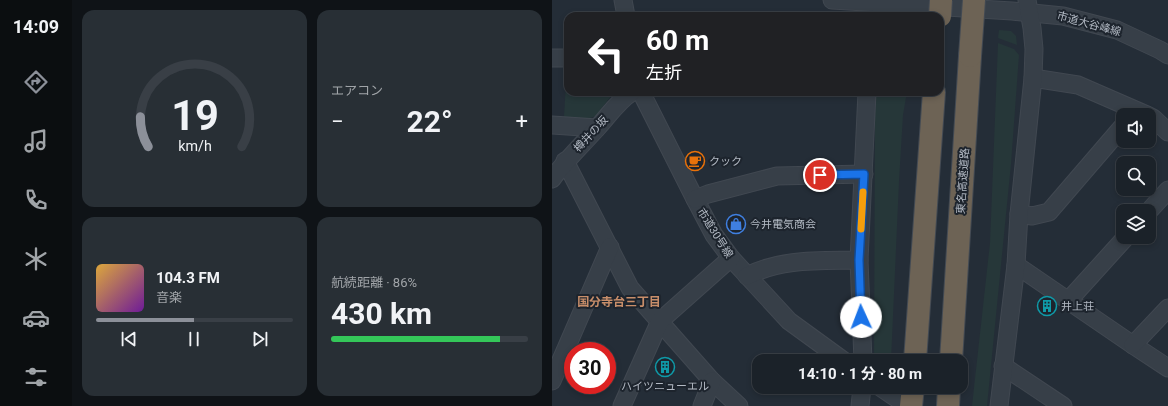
<!DOCTYPE html>
<html lang="ja">
<head>
<meta charset="utf-8">
<style>
	:root { --surface:#1b2229; --page:#282f35; --text:#f1f3f6; --muted:#a0a4a8; --line:#393f46; --accent:#8c9099 }
	body { margin:0; font-family:Roboto,"Noto Sans JP",sans-serif; background:var(--page); color:var(--text); height:100vh; display:flex; flex-direction:column; font-size:15px; white-space:nowrap }
	* { box-sizing:border-box; margin:0 }
	p { font-size:13px; color:var(--muted) }
	.icon { flex:none; width:22px; height:22px; fill:none; stroke:currentColor; stroke-width:2; stroke-linecap:round; stroke-linejoin:round }
	.map { position:relative; flex:1; overflow:hidden }
	.panel { display:flex; flex-direction:column; gap:10px; padding:10px; background:#0f1317; width:480px }
	.panel>* { flex:none }
	.guide { position:absolute; left:12px; top:12px; width:380px; height:84px; border-radius:12px; box-shadow:0 2px 6px #0003,0 0 0 1px var(--line); background:#202124; color:#fff; overflow:hidden }
	.tools { position:absolute; left:564px; top:108px; display:grid; gap:8px }
	.tools a { display:grid; place-items:center; width:40px; height:40px; border-radius:8px; background:var(--surface); box-shadow:0 2px 6px #0003,0 0 0 1px var(--line); font-size:20px }
	.speed { position:absolute; left:12px; top:342px; display:flex; gap:8px; font-size:20px; font-weight:700; text-align:center }
	.speed>* { display:grid; place-content:center; width:52px; height:52px; border-radius:50%; background:var(--surface); box-shadow:0 2px 6px #0003,0 0 0 1px var(--line); line-height:1 }
	.speed .limit { border:6px solid #d22; background:#fff; color:#111 }
	.pin { position:absolute; display:grid; place-items:center; width:34px; height:34px; color:#fff; margin:-17px; border:2px solid #fff; border-radius:50%; box-shadow:0 1px 4px #0007 }
	.me { position:absolute; width:44px; margin:-22px; rotate:358deg; stroke-linejoin:round; filter:drop-shadow(0 0 3px #0008) }
	.turn { display:flex; align-items:center; gap:14px; height:84px; padding:0 16px; font-size:18px }
	.turn .icon { width:52px; height:52px; stroke-width:2.5 }
	.turn b { display:block; font-size:28px; line-height:34px }
	.big { font-size:30px; font-weight:700; line-height:1.1 }
	.panel .widget { flex:1; display:flex; flex-direction:column; justify-content:center; gap:6px; min-width:0; padding:0 14px; border-radius:12px; background:var(--page) }
	.panel .dial { align-items:center; gap:0 }
	.dial svg { height:104px; overflow:visible; fill:none; stroke:var(--line); stroke-width:7; stroke-linecap:round; text-anchor:middle }
	.dial text { fill:var(--text); stroke:none }
	.song { display:flex; align-items:center; gap:12px }
	.cover { width:48px; height:48px; border-radius:6px; background:linear-gradient(135deg,hsl(40 70% 55%),hsl(280 70% 35%)) }
	.played { height:4px; border-radius:2px; background:linear-gradient(90deg,var(--accent) 50%,var(--line) 50%) }
	.keys { display:flex; justify-content:space-around; direction:ltr }
	.heat { display:flex; justify-content:space-between; align-items:center; font-size:22px; direction:ltr }
	.charge { height:6px; border-radius:3px; background:linear-gradient(90deg,#34c759 86%,var(--line) 0) }
	.panel .tiles { flex:1; display:grid; gap:10px; grid-template-columns:repeat(2,1fr) }
	.trip { position:absolute; left:200px; top:354px; width:216px; height:40px; border-radius:12px; background:var(--surface); box-shadow:0 2px 6px #0003,0 0 0 1px var(--line); font-weight:700; line-height:40px; text-align:center }
	main { display:flex; flex:1; min-height:0 }
	.tabs { display:flex; flex-direction:column; width:72px; justify-content:space-around; align-items:center; background:#0b0e10; color:var(--muted) }
	.tabs .icon { width:28px; height:28px }
	.tabs .selected { color:var(--accent) }
	.tabs b { font-size:18px; color:var(--text) }
	.map>svg:first-child { display:block }
</style>
</head>
<body>
<main>
<nav class="tabs">
<b>14:09</b>
<svg class="icon selected" aria-label="directions" viewBox="0 0 24 24"><path d="M12 3l9 9-9 9-9-9zM9 14v-3h6M13 9l2 2-2 2"/></svg>
<svg class="icon" aria-label="music" viewBox="0 0 24 24"><path d="M9 18V5l10-2v13"/><circle cx="6" cy="18" r="3"/><circle cx="16" cy="16" r="3"/></svg>
<svg class="icon" aria-label="phone" viewBox="0 0 24 24"><path d="M5 4h4l2 5-3 2q2 4 5 5l2-3 5 2v4C11 20 4 13 5 4z"/></svg>
<svg class="icon" aria-label="climate" viewBox="0 0 24 24"><path d="M12 3v18M4 7l16 10M4 17L20 7"/></svg>
<svg class="icon" aria-label="car" viewBox="0 0 24 24"><path d="M5 17H2v-5l4-1 3-4h7l3 4 3 1v5h-3M9 17h6M6 11h13"/><circle cx="7" cy="17" r="2"/><circle cx="17" cy="17" r="2"/></svg>
<svg class="icon" aria-label="filters" viewBox="0 0 24 24"><path d="M4 7h16M4 17h16"/><circle cx="9" cy="7" r="2"/><circle cx="15" cy="17" r="2"/></svg>
</nav>
<section class="panel">
<div class="tiles">
<div class="widget dial"><svg viewBox="0 0 100 80">
<path d="M14 69A42 42 0 1 1 86 69"/>
<path d="M14 69A42 42 0 0 1 8 46" stroke="#8c9099"/>
<text x="50" y="56" font-size="32" font-weight="700">19</text>
<text x="50" y="72" font-size="11">km/h</text>
</svg></div>
<div class="widget"><p>エアコン</p>
<div class="heat"><a>−</a><b class="big">22°</b><a>+</a></div>
</div>
<div class="widget">
<div class="song"><i class="cover"></i><div><b>104.3 FM</b><p>音楽</p></div></div>
<div class="played"></div>
<div class="keys"><svg class="icon" aria-label="previous" viewBox="0 0 24 24"><path d="M18 5L8 12l10 7zM5 5v14"/></svg><svg class="icon" aria-label="pause" viewBox="0 0 24 24"><path d="M8 5v14M16 5v14"/></svg><svg class="icon" aria-label="next" viewBox="0 0 24 24"><path d="M6 5l10 7-10 7zM19 5v14"/></svg></div>
</div>
<div class="widget"><p>航続距離 · 86%</p><b class="big">430 km</b><div class="charge"></div></div>
</div>
</section>
<div class="map">
<svg width="616" height="406" viewBox="0 0 616 406">
	<rect width="100%" height="100%" fill="#242d37"/>
	<!-- green -->
	<g fill="#263739">
		<path d="M447,30L459,31L464,36L465,45L446,38Z"/>
		<path d="M446,43L462,49L467,55L459,164L435,406H420L438,243Z"/>
		<path d="M15,65L16,92H62L44,116L35,119L12,117Z"/>
		<path d="M324,92H355L351,115L347,181L339,361H322L323,114Z"/>
	</g>
	<g fill="none" stroke-linecap="round" stroke-linejoin="round">
		<defs>
			<g id="minor">
				<path d="M71,0L74,16"/>
				<path d="M280,0L460,11L511,16L565,30L608,50L616,55"/>
				<path d="M0,58H16"/>
				<path d="M481,78L526,85L595,115"/>
				<path d="M89,92L143,199L162,235L179,258L237,321L292,361"/>
				<path d="M597,116L601,118L616,132"/>
				<path d="M0,125L45,128"/>
				<path d="M13,161L78,288L160,381L187,406"/>
				<path d="M0,179C14,160 30,145 46,127C57,115 66,101 80,92"/>
				<path d="M143,199L156,194L225,176L312,174"/>
				<path d="M597,211L616,190"/>
				<path d="M467,214L480,216L497,212L571,126"/>
				<path d="M464,265L581,345L616,368"/>
				<path d="M195,276C230,258 269,261 307,260"/>
				<path d="M516,301L574,237"/>
				<path d="M581,345L616,308"/>
				<path d="M311,361L307,260L315,92"/>
				<path d="M451,366L511,406"/>
				<path d="M0,381L58,247"/>
				<path d="M328,387L356,406"/>
				<path d="M70,406L108,321L179,258"/>
				<path d="M150,406L160,381"/>
				<path d="M308,406L310,387"/>
				<path d="M447,406L464,265L467,214L481,78L482,49L480,28L475,0"/>
			</g>
			<g id="highway">
				<path d="M363,361L382,92"/>
				<path d="M399,361L418,56"/>
				<path d="M359,406L361,387"/>
				<path d="M396,406L397,387"/>
			</g>
		</defs>
		<!-- minor casing -->
		<use href="#minor" stroke="#414851" stroke-width="19"/>
		<!-- highway casing -->
		<use href="#highway" stroke="#434a53" stroke-width="24"/>
		<!-- minor -->
		<use href="#minor" stroke="#373f48" stroke-width="17"/>
		<!-- highway -->
		<use href="#highway" stroke="#6d6355" stroke-width="22"/>
		<defs>
			<g id="highway-bridge">
				<path d="M388,16L389,0"/>
				<path d="M418,56L422,0"/>
			</g>
		</defs>
		<!-- highway-bridge casing -->
		<use href="#highway-bridge" stroke="#434a53" stroke-width="24" stroke-linecap="butt"/>
		<!-- highway-bridge -->
		<use href="#highway-bridge" stroke="#6d6355" stroke-width="22"/>
	</g>
	<g fill="none" stroke-linecap="round" stroke-linejoin="round">
		<defs>
			<path id="route" d="M268,175L312,174L307,260L309,317"/>
		</defs>
		<!-- route casing -->
		<use href="#route" stroke="#114b97" stroke-width="10"/>
		<!-- route -->
		<use href="#route" stroke="#1a73e8" stroke-width="7"/>
		<!-- slow -->
		<path stroke="#f59e0b" stroke-width="7" d="M309,229L311,192"/>
	</g>
	<!-- icons -->
	<defs>
		<symbol id="cafe-ring" viewBox="-11 -11 22 22"><circle r="9.5" fill="#1d242d" stroke="#e8710a" stroke-width="1.5"/><path d="M-5.5-4.5H6V0H3Q3 3.5 0 3.5H-2.5Q-5.5 3.5-5.5 0ZM3-3.2v2h1.7v-2ZM-6 4.5H4V6H-6Z" fill="#e8710a"/></symbol>
		<symbol id="shop-ring" viewBox="-11 -11 22 22"><circle r="9.5" fill="#1d242d" stroke="#3f7fe0" stroke-width="1.5"/><path d="M-5-2.5h2.3a2.7 3.5 0 0 1 5.4 0H5L5.5 6h-11ZM-1.5-2.5h3a1.5 2.3 0 0 0-3 0Z" fill="#3f7fe0"/></symbol>
		<symbol id="building-ring" viewBox="-11 -11 22 22"><circle r="9.5" fill="#1d242d" stroke="#0f9aa8" stroke-width="1.5"/><path d="M-4-6H4V6H1V3H-1V6H-4ZM-2.5-4.3h1.7v1.8h-1.7ZM.8-4.3h1.7v1.8H.8ZM-2.5-1h1.7V.8h-1.7ZM.8-1h1.7V.8H.8Z" fill="#0f9aa8"/></symbol>
	</defs>
	<g fill-rule="evenodd">
		<use href="#cafe-ring" x="132" y="150" width="22" height="22"/>
		<use href="#shop-ring" x="173" y="213" width="22" height="22"/>
		<use href="#building-ring" x="484" y="295" width="22" height="22"/>
		<use href="#building-ring" x="102" y="356" width="22" height="22"/>
	</g>
	<g text-anchor="middle" dominant-baseline="central" stroke-width="4" stroke-linejoin="round" paint-order="stroke">
		<!-- street labels -->
		<g font-size="11" fill="#b3bac4" stroke="#1d242d">
			<text transform="translate(537 24) rotate(15)">市道大谷峰線</text>
			<text transform="translate(39 134) rotate(-47)">樽井の坂</text>
			<text transform="translate(411 181) rotate(-86)">東名高速道路</text>
			<text transform="translate(163 233) rotate(58)">市道30号線</text>
		</g>
		<!-- poi labels -->
		<g font-size="11" fill="#b3bac4" stroke="#1d242d" text-anchor="start">
			<text x="157" y="161">クック</text>
			<text x="198" y="224">今井電気商会</text>
			<text x="509" y="306">井上荘</text>
			<text x="113" y="386" text-anchor="middle">ハイツニューエル</text>
		</g>
		<!-- neighbourhood labels -->
		<g font-size="12" font-weight="bold" fill="#c88e6a" stroke="#1d242d">
			<text x="67" y="302">国分寺台三丁目</text>
		</g>
	</g>
</svg>
<div class="tools">
<a><svg class="icon" aria-label="sound" viewBox="0 0 24 24"><path d="M4 9h4l5-4v14l-5-4H4zM17 9q2 3 0 6"/></svg></a>
<a><svg class="icon" aria-label="search" viewBox="0 0 24 24"><circle cx="10" cy="10" r="6"/><path d="M15 15l6 6"/></svg></a>
<a><svg class="icon" aria-label="layers" viewBox="0 0 24 24"><path d="M12 4l9 5-9 5-9-5zM3 14l9 5 9-5"/></svg></a>
</div>
<div class="speed"><div class="limit">30</div></div>
<div class="pin" style="left:268px;top:175px;background:#d93025"><svg class="icon" aria-label="arrive" viewBox="0 0 24 24"><path d="M6 21V4h12l-3 4 3 4H6"/></svg></div>
<svg class="me" style="left:309px;top:317px" viewBox="-20 -20 40 40"><circle r="19" fill="#fff"/><path d="M0-13L10 11 0 6-10 11z" fill="#1a73e8"/></svg>
<div class="trip">14:10 · 1 分 · 80 m</div>
<div class="guide">
<div class="turn"><svg class="icon" aria-label="left" viewBox="0 0 24 24"><path d="M17 20v-9H6M10 6l-5 5 5 5"/></svg><div><b>60 m</b>左折</div></div>
</div>
</div>
</main>
</body>
</html>
